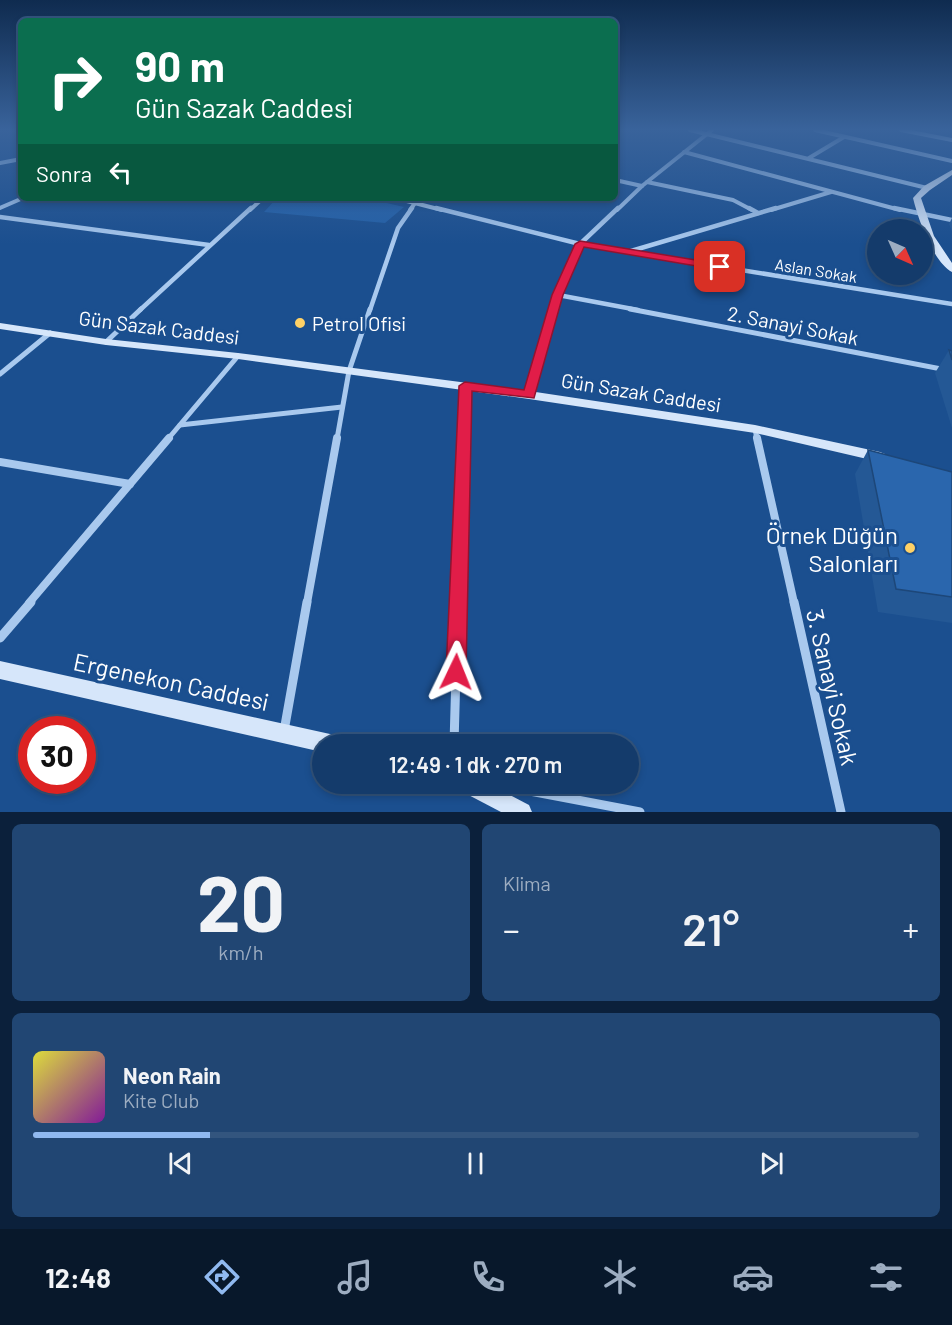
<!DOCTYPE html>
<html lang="tr">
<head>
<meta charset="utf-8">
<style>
	:root { --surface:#143b6b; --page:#214673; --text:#f1f3f6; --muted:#9dadc1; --line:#33557e; --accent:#90b9f0 }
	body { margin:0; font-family:Barlow,sans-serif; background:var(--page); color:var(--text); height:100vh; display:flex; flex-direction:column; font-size:22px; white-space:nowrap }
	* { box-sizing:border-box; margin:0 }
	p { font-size:20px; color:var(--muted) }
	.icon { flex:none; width:33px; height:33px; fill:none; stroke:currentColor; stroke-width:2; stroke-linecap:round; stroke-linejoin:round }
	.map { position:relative; height:812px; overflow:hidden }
	.details { display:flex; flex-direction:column; gap:12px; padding:12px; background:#0b203b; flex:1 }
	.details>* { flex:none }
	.hud { position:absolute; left:18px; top:18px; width:600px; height:183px; border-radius:9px; box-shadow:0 3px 9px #0003,0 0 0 2px var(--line); background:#0b6e4f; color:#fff; overflow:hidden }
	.needle { width:39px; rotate:135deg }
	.tools { position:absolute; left:867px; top:219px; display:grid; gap:12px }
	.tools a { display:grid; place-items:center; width:66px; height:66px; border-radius:50%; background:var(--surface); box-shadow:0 3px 9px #0003,0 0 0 2px var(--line); font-size:30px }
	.speed { position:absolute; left:18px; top:716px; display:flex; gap:12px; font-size:30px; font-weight:700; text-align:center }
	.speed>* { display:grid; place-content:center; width:78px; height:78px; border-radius:50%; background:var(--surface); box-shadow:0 3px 9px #0003,0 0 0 2px var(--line); line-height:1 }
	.speed .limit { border:9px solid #d22; background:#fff; color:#111 }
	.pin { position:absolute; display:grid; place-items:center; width:51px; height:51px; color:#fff; margin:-26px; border-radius:12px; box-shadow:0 3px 9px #0006 }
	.me { position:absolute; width:66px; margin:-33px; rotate:2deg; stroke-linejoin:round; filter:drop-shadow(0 0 4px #0008) }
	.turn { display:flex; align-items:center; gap:21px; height:126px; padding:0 18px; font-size:27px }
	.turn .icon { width:78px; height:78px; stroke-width:2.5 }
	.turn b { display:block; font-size:42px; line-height:51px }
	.then { display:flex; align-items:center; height:57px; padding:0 18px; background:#0003; gap:12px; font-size:22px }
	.big { font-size:45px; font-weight:600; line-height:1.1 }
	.details .tile { flex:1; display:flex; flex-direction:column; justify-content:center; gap:9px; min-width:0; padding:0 21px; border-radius:9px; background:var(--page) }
	.details .dial { align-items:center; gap:0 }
	.dial b { font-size:78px; line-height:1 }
	.song { display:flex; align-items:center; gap:18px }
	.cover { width:72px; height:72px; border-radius:9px; background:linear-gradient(135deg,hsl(60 70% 55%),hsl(290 70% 35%)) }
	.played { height:6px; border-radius:3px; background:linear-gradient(90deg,var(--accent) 20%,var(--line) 20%) }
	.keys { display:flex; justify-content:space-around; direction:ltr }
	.heat { display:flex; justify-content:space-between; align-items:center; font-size:33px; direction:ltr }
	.details .tiles { flex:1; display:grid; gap:12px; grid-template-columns:1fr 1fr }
	.tile:last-child { grid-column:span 2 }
	.trip { position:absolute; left:312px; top:734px; width:327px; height:60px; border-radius:30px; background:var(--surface); box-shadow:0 3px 9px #0003,0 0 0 2px var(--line); font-weight:600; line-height:60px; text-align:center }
	.tab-bar { display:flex; height:96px; justify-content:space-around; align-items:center; background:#08182b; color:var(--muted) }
	.tab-bar .icon { width:42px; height:42px }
	.tab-bar .active { color:var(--accent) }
	.tab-bar b { font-size:27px; color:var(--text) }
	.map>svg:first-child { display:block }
</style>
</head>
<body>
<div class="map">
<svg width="952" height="812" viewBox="0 0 952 812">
	<rect width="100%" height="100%" fill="#1b4f8f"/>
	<!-- green -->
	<path fill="#2461a8" d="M365,198L404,207L385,223L264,212L276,199Z"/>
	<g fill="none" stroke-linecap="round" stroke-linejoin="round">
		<!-- street-far4 -->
		<g stroke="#a9c9ee" stroke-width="4">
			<path d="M690,130L927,188"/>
			<path d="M815,130L952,161"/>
			<path d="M901,130L952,140"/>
			<path d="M684,152L900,210"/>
			<path d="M809,158L844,137"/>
			<path d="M0,163L21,159"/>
			<path d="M615,180L642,186"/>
			<path d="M647,182L733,200L752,210"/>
			<path d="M395,198L442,210"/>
			<path d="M0,208L23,198"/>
			<path d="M250,210L263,198"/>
			<path d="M410,210L415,203"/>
			<path d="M617,210L642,186L712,130"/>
			<path d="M771,210L831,192"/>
		</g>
		<!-- street-far3 -->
		<g stroke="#a9c9ee" stroke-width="4.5">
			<path d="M436,208L580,244L952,304"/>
			<path d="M749,208L758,213"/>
			<path d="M894,208L952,220"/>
			<path d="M0,217L209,245"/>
			<path d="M631,251L776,208"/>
			<path d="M558,295L638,310"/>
			<path d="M140,310L251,208"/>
			<path d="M370,310L398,228L412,208"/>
			<path d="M554,310L580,244L618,208"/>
		</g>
		<!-- street-far2 -->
		<g stroke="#a9c9ee" stroke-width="5">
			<path d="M630,309L952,371"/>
			<path d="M106,342L141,309"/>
			<path d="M0,374L50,333"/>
			<path d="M529,395L554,309"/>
			<path d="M180,425L342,407"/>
			<path d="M755,429L757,439"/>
			<path d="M168,439L238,356"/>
			<path d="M337,439L349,371L370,309"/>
			<path d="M463,439L465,386"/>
		</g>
		<!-- street-far1 -->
		<g stroke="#a9c9ee" stroke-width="8">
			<path d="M757,438L794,603"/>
			<path d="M0,462L130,484"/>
			<path d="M29,603L169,438"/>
			<path d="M307,603L337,438"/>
			<path d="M458,603L463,438"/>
		</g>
		<!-- street -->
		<g stroke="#a9c9ee" stroke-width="9">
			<path d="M794,602L841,812"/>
			<path d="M0,638L31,602"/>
			<path d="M284,731L307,602"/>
			<path d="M454,744L458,602"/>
			<path d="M488,783L640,812"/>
		</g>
		<!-- secondary -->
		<g fill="#d6e6fa" fill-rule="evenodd">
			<path d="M952,170V175L930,190L921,198L934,236L952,263V272C933,262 918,219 913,198L924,186Z"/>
			<path d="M0,323L106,339L238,353L529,391L755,425L880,452L885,454L887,457L885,460L880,462L755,433L529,399L238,359L106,345L0,329Z"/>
			<path d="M0,661L330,734L337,737L340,744H322V752L0,679Z"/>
			<path d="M456,783H487L529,805L532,812H501L459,790Z"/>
		</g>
	</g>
	<!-- wall -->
	<g fill="#245895">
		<path d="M952,218V231L949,224Z"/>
		<path d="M949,350L952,351V428L935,373Z"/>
		<path d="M868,450L952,472V623L878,612L855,474Z"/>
	</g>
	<!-- building -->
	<g fill="#2a66ad" stroke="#1d4779" stroke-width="1.5">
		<path d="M949,350L952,351V360Z"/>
		<path d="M868,450L952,472V597L896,589Z"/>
	</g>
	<!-- sky -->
	<linearGradient id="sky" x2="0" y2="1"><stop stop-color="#0f2b4f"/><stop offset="0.53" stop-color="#39639b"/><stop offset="1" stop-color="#39639b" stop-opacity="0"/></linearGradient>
	<rect width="952" height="244" fill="url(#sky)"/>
	<!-- route -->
	<path fill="#e11d48" stroke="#92132f" stroke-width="1.5" d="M580,241L720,264L725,267L720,270L584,247L563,295L534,398L472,391L466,672L463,679L456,682L449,679L446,672L459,386L465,382L524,390L552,295L575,244Z"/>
	<!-- markers -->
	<g fill="#ffd166" stroke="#1b4f8f" stroke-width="2">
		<circle cx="300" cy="323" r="6"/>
		<circle cx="910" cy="548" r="6"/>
	</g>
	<g text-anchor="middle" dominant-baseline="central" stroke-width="6" stroke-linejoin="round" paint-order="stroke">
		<!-- far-street labels -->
		<g font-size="16" fill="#fff" stroke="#1b4f8f">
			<text transform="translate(816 270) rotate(9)">Aslan Sokak</text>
		</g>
		<!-- poi labels -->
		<g font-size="20" fill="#fff" stroke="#1b4f8f" text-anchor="start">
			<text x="312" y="323">Petrol Ofisi</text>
		</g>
		<!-- street labels -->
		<g font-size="20" fill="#fff" stroke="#1b4f8f">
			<text transform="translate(793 325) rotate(11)">2. Sanayi Sokak</text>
			<text transform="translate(159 327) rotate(7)">Gün Sazak Caddesi</text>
			<text transform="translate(641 392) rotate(9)">Gün Sazak Caddesi</text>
		</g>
		<!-- near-poi labels -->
		<g font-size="24" fill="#fff" stroke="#1b4f8f" text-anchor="end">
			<text x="898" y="534">Örnek Düğün<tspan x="898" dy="28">Salonları</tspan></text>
		</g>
		<!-- near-street labels -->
		<g font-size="24" fill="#fff" stroke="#1b4f8f">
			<text transform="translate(171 681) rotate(12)">Ergenekon Caddesi</text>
			<text transform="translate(833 687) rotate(77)">3. Sanayi Sokak</text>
		</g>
	</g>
</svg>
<div class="tools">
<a><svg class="needle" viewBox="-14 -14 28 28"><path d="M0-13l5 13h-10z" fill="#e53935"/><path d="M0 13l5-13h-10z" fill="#9dadc1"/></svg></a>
</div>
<div class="speed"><div class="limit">30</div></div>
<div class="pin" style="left:720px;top:267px;background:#d93025"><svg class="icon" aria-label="arrive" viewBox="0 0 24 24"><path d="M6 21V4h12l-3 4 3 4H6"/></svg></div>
<svg class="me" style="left:456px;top:672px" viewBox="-20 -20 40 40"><path d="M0-17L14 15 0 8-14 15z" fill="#e11d48" stroke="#fff" stroke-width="4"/></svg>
<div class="trip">12:49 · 1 dk · 270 m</div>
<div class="hud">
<div class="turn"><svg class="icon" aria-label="right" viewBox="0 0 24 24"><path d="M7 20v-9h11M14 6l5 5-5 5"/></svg><div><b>90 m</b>Gün Sazak Caddesi</div></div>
<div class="then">Sonra<svg class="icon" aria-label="left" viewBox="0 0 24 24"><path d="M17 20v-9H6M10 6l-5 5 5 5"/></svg></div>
</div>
</div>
<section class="details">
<div class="tiles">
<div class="tile dial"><b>20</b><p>km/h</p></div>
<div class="tile"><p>Klima</p>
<div class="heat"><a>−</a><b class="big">21°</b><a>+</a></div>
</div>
<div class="tile">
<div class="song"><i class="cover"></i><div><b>Neon Rain</b><p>Kite Club</p></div></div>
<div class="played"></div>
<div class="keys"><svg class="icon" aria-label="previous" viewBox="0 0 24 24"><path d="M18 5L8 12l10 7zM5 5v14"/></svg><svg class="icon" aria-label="pause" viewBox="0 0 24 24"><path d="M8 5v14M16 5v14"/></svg><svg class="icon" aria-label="next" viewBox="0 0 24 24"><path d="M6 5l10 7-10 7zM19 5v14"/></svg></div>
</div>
</div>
</section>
<nav class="tab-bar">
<b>12:48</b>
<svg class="icon active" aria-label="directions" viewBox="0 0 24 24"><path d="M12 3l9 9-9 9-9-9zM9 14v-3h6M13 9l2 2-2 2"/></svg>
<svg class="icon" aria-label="music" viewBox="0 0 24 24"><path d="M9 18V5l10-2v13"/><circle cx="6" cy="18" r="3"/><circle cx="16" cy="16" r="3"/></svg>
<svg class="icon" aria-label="phone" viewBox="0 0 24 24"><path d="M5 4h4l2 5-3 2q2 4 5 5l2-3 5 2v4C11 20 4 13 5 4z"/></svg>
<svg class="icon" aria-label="climate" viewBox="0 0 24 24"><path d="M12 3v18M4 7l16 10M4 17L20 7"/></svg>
<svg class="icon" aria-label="car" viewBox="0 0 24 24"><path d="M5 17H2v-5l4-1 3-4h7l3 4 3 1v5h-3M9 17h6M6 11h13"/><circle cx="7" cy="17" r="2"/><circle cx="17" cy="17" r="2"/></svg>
<svg class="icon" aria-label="filters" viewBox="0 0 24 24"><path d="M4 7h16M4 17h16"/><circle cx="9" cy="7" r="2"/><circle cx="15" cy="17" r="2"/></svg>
</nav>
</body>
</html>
